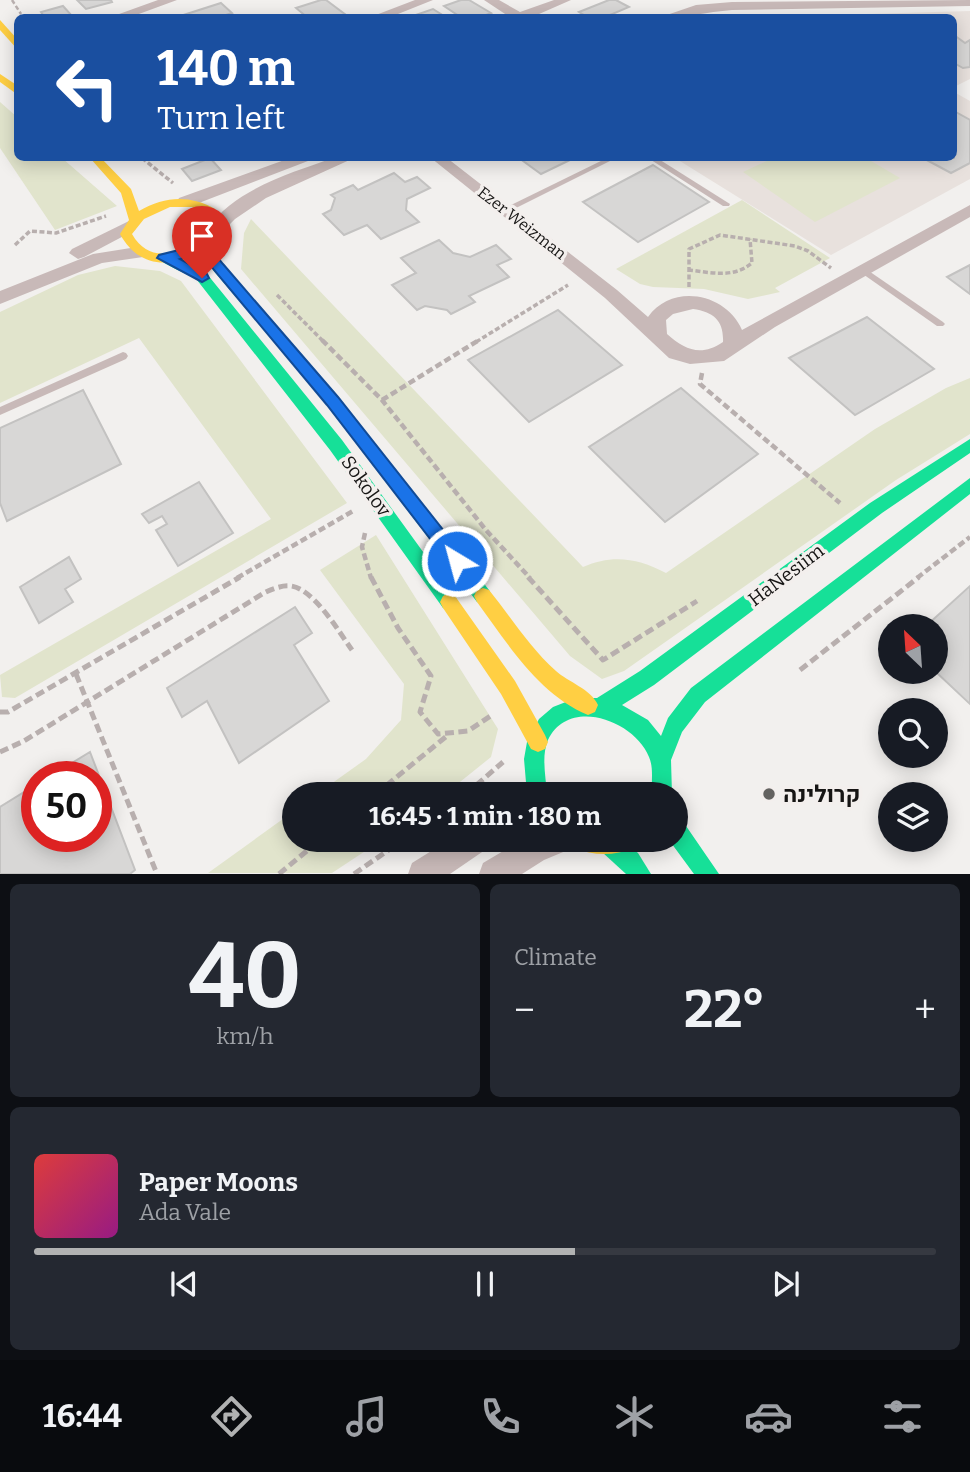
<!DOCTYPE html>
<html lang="en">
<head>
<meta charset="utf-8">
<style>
	:root { --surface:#171b24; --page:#242831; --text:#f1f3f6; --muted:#9ea1a6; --line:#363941; --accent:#b1b2b2 }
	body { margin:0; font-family:Bitter,Heebo,serif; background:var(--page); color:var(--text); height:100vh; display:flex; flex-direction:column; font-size:26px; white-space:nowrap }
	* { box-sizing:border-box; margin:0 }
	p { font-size:23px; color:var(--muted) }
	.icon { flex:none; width:38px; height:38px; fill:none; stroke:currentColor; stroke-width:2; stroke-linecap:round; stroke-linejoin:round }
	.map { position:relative; height:874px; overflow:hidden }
	.sheet { display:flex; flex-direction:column; gap:10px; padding:10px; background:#0d0f14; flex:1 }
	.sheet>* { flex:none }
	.banner { position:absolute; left:14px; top:14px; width:943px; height:147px; border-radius:10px; box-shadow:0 4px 18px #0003; background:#1a4fa0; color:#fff; overflow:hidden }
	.needle { width:46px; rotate:335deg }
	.controls { position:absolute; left:878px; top:614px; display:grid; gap:14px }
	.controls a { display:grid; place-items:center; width:70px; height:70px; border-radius:50%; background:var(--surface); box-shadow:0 4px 18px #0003; font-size:35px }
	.speed { position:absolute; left:21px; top:761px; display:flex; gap:14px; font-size:35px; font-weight:700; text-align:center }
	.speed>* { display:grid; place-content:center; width:91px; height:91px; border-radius:50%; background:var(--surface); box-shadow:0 4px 18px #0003; line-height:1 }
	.speed .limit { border:10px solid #d22; background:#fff; color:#111 }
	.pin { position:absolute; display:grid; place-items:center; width:60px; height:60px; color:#fff; margin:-72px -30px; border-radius:50% 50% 50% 0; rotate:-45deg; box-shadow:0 0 7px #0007 }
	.pin .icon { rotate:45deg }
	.me { position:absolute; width:77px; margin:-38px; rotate:323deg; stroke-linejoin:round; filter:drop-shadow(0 0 5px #0008) }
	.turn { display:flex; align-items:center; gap:24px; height:147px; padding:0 28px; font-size:32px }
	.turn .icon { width:91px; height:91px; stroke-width:2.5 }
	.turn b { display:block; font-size:49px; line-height:60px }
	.big { font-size:52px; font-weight:700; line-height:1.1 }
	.sheet .widget { flex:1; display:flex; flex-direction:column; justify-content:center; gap:10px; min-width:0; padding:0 24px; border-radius:10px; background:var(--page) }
	.sheet .dial { align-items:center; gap:0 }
	.dial b { font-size:91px; line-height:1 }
	.song { display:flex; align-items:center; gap:21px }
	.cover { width:84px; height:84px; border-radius:10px; background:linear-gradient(135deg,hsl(0 70% 55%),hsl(310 70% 35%)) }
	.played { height:7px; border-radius:4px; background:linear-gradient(90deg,var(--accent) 60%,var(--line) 60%) }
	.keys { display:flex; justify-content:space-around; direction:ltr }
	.heat { display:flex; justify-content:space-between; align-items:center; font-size:38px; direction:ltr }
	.sheet .tiles { flex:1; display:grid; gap:10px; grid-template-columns:1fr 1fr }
	.widget:last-child { grid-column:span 2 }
	.trip { position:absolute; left:282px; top:782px; width:406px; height:70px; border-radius:35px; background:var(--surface); box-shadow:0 4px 18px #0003; font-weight:700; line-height:70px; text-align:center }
	.tab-bar { display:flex; height:112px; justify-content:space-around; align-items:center; background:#090b0e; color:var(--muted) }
	.tab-bar .icon { width:49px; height:49px }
	.tab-bar .selected { color:var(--accent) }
	.tab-bar b { font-size:32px; color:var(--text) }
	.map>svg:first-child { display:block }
</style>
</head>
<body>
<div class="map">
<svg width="970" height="874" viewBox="0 0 970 874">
	<rect width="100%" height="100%" fill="#f2f0ee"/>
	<!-- built -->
	<g fill="#e8e1dd">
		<path d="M970,11V79L954,87V18H726Z"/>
		<path d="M954,92L970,101V179L831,255L675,158H954Z"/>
	</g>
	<!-- green -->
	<g fill="#e1e4cc">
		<path d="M0,102L17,117L18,158H62L117,206L55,230L0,148Z"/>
		<path d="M773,158H866L900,178L815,222L743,172Z"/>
		<path d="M742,200L830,258L775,288L780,292L748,299L704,289L653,287L640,284L616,269Z"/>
		<path d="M251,219L583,567C612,554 638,558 666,573L875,429L946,388L970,378V434L896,480L624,671L602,679L570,656L241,269L244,233Z"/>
		<path d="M115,266L160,271L181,281L347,503L15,698L2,697L0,675L271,519L139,338L0,403V312L78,275Z"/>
		<path d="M376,535L498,729L491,757L445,794H317L366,759L401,720L404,684L320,570Z"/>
		<path d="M294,811V840H382L332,873H208Z"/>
	</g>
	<!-- building -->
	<g fill="#d8d7d6" stroke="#c3c2c1" stroke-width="2">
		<path d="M77,0H111L112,2L86,9Z"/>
		<path d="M321,0H326L346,15L308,18L296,8Z"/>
		<path d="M461,0H469L491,13L479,18H462L444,6Z"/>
		<path d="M609,0H616L629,7L603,18H589L579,12Z"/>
		<path d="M221,3L232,13L217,18H174Z"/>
		<path d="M63,6L73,17L45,18L41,12Z"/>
		<path d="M433,9L447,18L410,17Z"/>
		<path d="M954,35L965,43L970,40V67L963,68L954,63Z"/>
		<path d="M954,111L970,120V163L951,173L923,158H954Z"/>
		<path d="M210,158L221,170L192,181L182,169Z"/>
		<path d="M519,158H574L541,174Z"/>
		<path d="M653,165L709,202L638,242L583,202Z"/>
		<path d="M394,173L405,182L417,177L430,188L407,199L406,210L419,222L381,239L367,225L344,235L323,214L331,210L335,198L331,195L353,185L358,190Z"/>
		<path d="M439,240L453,253L470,257L496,245L511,259L497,265L509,277L469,296L475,302L451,314L447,310L425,306L417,310L392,285L416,273L401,258Z"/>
		<path d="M970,265V294L947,277Z"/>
		<path d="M558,310L622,365L529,422L468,360Z"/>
		<path d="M867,317L934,369L855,415L789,358Z"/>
		<path d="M681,388L758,454L665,522L589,447Z"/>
		<path d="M83,390L121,464L7,521L0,503V428Z"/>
		<path d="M199,482L233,533L178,566L156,530L167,524L162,516L149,523L142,514Z"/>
		<path d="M69,557L81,579L65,589L73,602L39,623L20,587Z"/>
		<path d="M970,586V704L936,672V626H926Z"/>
		<path d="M295,607L312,633L294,645L329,701L239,763L207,701L182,717L167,688Z"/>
		<path d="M90,752L135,870L130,874H0V807L37,784V836H96V777H49Z"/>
	</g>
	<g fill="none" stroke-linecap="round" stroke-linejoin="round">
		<!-- path-far3 -->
		<path stroke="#b8afae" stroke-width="2.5" stroke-dasharray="4.5 2.5" stroke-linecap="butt" d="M12,0L21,14"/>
		<!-- path-far2 -->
		<g stroke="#b8afae" stroke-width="3.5" stroke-dasharray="5 2.5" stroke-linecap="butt">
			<path d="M142,158L173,183"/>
			<path d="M15,245L30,231L56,233L106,216"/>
			<path d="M688,270C710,272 733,279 752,263L750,239"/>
			<path d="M689,287V249L720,235L795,246L808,251L831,268"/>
			<path d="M277,295L324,342"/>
			<path d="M476,342L568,285"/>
		</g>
		<!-- path-far1 -->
		<g stroke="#b8afae" stroke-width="4.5" stroke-dasharray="7 3.5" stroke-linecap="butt">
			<path d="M322,340L382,400L486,530L530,578"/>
			<path d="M702,373L700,384L840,503"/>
			<path d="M382,400L479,340"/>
			<path d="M365,533L362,547L371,578"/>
			<path d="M237,578L353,511"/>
			<path d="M917,578L970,537"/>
		</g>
		<!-- path -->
		<g stroke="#b8afae" stroke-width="5" stroke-dasharray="9 4.5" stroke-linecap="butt">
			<path d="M371,577L398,628L431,676L420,712L438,734L468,731L492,715"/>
			<path d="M528,577L603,660L697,601"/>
			<path d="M800,670L919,577"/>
			<path d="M76,674L157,874"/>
			<path d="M0,712H8L240,577"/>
			<path d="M0,752L24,741L264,593C272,589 282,585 291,586C314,589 339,632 352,650"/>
			<path d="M376,794L448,735"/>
			<path d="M466,794L503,762"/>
			<path d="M279,874L320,840"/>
			<path d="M354,874L403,840"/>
		</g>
		<!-- lane -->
		<g fill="#c8b9b8" fill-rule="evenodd">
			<path d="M607,158H616L508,212L505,213L501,210Z"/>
			<path d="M648,158H657L730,204L729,206H723Z"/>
			<path d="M863,267L943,322L945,324L943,326H937L860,272L859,270Z"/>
			<path d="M123,352L126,353L128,356L126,359L0,415V407Z"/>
		</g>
		<!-- street -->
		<g fill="#c8b9b8" fill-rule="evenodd">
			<path d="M158,0H177L128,18H108Z"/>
			<path d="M415,0H433L388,18H368Z"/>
			<path d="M484,0H499L520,12L554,0H571L530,18H511Z"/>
			<path d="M970,0V6L732,10C707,12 683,18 658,18L696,5L732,2Z"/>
			<path d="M290,158H311L308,161L191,206H179L177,202L179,198Z"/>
			<path d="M333,158H354L266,198L235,219L222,232H210L208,228C235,189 291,173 333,158Z"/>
			<path d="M431,158H447L617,290L648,317C673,282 727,294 742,330L970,205V217L775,327L724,361L690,364L669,358L605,298ZM693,309C714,312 724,321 723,342C701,357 685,350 667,334L666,320L673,314Z"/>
			<path d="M129,221L137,226L135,230L84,257L78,259L69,253L72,249Z"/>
			<path d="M137,247L146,253L143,257L102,263L0,304V291L93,254Z"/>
			<path d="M449,840H490L485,850L450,874H408L412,863Z"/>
			<path d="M522,840H573L568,850L544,860L522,874H479L483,863Z"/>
		</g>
		<!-- fast -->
		<g fill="#16e098" fill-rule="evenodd">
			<path d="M209,235L215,239L216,251L223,265L338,397L489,590L492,596L489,602L483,604L477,602L328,405L213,270L204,251L203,239Z"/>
			<path d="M164,254L186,261L207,274L342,440L455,596L458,602L455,608L449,611L443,608L330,450L197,280C185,272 168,267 157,258Z"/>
			<path d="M970,439V453L882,513L654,685L622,705L648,720L661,736L668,718L691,688L970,478V494L705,702L682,732L671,760L672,794H652C651,782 654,768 649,757C635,721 569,696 548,740C541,756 546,778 547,794H527L524,759L527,742L539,719L553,707L576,698H597L640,671L870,503Z"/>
			<path d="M676,820L684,823L719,874H694L669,840H676Z"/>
			<path d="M601,840H622L638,853L651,874H626L602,852L599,844Z"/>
		</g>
		<!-- slow -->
		<g fill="#ffcf43" fill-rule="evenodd">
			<path d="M0,20L18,40V50L0,30Z"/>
			<path d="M0,74L18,86V95L0,82Z"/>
			<path d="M90,158H101L131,189L139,211C165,196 190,195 215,209L222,228C196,265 145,280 120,234L129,220L121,193ZM170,207H192L205,214L210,227C188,251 152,269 132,234L144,219Z"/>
			<path d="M483,588L489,590C511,617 530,648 556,671C568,682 591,689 598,705L595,712L588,715C538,694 508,644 477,602L474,596L477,590Z"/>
			<path d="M449,593L455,596L515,681L545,735L548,742L545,749L538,752L531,749L501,694L443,608L440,602L443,596Z"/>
			<path d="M571,840H637L634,848C614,856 594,856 574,848Z"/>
		</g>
	</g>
	<!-- route -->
	<path fill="#1a73e8" stroke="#114b97" stroke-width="2" d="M209,235L215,239L219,259L223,264L338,397L463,555L466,561L463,566L457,569L451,566L327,405L214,270L206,259L204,249L196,255L180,259L207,274L209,278L202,282L157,258L159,255L187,248Z"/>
	<!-- markers -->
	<circle fill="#636260" stroke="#f3efed" stroke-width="2.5" cx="769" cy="794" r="7"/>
	<g text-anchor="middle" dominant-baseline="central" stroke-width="7" stroke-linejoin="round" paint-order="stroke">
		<!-- far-street labels -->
		<g font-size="16" fill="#161514" stroke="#f3efed">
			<text transform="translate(522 223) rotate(38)">Ezer Weizman</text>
		</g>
		<!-- street labels -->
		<g font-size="19" fill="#161514" stroke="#f3efed">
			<text transform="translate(366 486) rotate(54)">Sokolov</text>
			<text transform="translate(786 575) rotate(-37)">HaNesiim</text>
		</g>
		<!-- near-poi labels -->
		<g font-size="23" font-weight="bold" fill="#161514" stroke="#f3efed" text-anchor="start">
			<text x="783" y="794">קרולינה</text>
		</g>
	</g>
</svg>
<div class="controls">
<a><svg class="needle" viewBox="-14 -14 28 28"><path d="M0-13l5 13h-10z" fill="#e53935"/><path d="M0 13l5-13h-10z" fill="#9ea1a6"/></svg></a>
<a><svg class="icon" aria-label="search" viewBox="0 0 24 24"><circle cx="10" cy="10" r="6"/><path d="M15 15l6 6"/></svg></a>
<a><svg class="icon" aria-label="layers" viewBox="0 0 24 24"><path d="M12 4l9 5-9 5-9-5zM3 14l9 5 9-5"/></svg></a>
</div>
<div class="speed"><div class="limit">50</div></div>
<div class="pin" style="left:202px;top:278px;background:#d93025"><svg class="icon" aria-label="arrive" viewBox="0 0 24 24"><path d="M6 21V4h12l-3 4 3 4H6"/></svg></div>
<svg class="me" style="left:457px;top:561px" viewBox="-20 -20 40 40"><circle r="17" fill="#1a73e8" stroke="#fff" stroke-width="3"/><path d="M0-11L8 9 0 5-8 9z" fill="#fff"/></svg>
<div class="trip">16:45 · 1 min · 180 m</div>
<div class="banner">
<div class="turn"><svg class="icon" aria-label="left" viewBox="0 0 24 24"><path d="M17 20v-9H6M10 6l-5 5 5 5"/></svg><div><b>140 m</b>Turn left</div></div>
</div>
</div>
<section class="sheet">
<div class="tiles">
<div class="widget dial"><b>40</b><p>km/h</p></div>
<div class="widget"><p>Climate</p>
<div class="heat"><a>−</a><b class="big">22°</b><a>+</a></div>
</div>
<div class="widget">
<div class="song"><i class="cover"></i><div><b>Paper Moons</b><p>Ada Vale</p></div></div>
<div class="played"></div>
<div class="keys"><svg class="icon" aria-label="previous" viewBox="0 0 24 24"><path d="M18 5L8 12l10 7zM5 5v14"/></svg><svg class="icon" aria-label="pause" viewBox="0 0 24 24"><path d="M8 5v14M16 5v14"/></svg><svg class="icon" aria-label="next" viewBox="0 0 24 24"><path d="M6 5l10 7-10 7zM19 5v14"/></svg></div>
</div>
</div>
</section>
<nav class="tab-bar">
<b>16:44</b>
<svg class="icon selected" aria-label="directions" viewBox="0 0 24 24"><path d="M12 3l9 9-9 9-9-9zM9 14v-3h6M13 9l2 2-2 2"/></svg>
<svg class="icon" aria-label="music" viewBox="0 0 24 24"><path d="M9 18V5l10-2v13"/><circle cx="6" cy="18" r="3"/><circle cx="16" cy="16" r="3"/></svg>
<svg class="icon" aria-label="phone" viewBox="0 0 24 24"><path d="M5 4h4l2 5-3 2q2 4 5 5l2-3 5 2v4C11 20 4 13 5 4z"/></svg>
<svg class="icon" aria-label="climate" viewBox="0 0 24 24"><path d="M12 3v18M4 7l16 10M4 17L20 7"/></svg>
<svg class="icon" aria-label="car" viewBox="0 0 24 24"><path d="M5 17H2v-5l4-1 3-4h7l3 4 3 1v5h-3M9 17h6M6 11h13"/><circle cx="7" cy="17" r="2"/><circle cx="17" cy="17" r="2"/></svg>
<svg class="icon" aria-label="filters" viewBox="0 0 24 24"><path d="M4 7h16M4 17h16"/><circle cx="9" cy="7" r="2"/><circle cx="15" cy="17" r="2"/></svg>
</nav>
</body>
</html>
